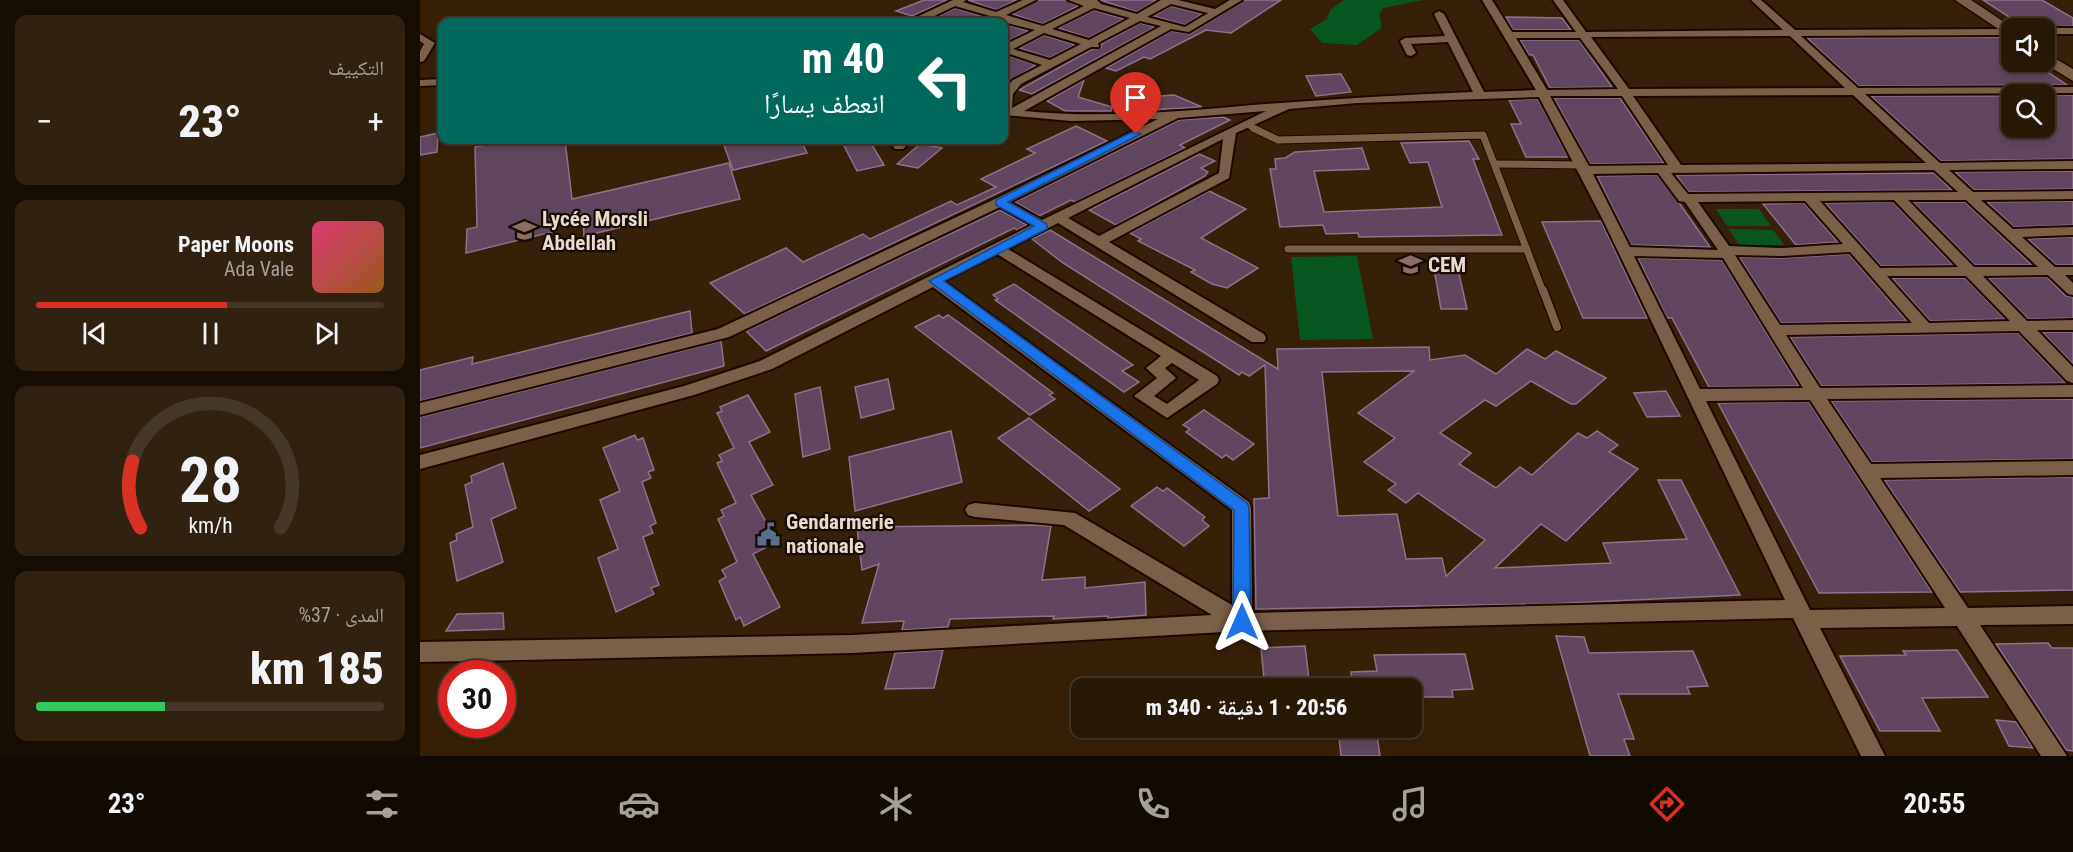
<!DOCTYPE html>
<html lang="ar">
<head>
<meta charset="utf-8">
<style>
	:root { --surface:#281806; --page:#302110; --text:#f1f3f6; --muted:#a5a09b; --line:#443728; --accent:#d93025 }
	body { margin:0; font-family:"Roboto Condensed","Noto Naskh Arabic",sans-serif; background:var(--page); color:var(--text); direction:rtl; height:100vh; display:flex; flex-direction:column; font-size:22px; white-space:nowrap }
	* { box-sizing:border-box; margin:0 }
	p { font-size:20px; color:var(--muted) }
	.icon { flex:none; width:33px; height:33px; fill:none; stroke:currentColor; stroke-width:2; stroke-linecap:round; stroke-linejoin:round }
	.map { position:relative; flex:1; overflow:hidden; direction:ltr }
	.sheet { display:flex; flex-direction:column; gap:15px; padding:15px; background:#160d03; width:420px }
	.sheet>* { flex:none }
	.hud { position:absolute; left:18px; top:18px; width:570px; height:126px; border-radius:12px; box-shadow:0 3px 9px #0003,0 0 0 2px var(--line); direction:rtl; background:#00695c; color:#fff; overflow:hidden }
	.buttons { position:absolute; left:1581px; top:18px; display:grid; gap:12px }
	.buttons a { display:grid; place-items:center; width:54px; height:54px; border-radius:12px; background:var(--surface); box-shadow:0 3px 9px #0003,0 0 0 2px var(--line); font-size:30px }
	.speed { position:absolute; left:18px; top:660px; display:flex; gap:12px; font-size:30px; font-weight:700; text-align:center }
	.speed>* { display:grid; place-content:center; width:78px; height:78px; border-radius:50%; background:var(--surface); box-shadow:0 3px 9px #0003,0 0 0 2px var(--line); line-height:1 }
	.speed .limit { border:9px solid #d22; background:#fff; color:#111 }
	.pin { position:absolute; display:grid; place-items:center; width:51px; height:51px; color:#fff; margin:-62px -26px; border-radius:50% 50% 50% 0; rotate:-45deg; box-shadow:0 0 6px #0007 }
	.pin .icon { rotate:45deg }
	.me { position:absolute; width:66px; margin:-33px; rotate:0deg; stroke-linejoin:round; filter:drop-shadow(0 0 4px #0008) }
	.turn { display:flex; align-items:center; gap:21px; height:126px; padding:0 24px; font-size:27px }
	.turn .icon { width:78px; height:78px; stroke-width:2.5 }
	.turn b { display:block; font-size:42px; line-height:51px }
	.big { font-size:45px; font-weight:800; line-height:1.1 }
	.sheet .card { flex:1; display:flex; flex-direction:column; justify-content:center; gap:9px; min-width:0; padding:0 21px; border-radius:12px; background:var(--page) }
	.sheet .dial { align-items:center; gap:0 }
	.dial svg { height:156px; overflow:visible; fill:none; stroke:var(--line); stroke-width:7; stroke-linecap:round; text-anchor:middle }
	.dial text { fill:var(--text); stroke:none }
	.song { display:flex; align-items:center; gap:18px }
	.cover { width:72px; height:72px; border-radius:9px; background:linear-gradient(135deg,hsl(340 70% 55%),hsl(30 70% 35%)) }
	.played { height:6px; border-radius:3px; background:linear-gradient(90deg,var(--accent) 55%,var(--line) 55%) }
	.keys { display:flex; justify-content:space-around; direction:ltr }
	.heat { display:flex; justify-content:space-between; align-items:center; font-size:33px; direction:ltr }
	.charge { height:9px; border-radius:4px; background:linear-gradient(90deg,#34c759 37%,var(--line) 0) }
	.trip { position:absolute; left:651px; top:678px; width:351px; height:60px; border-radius:12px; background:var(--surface); box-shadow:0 3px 9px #0003,0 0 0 2px var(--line); font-weight:800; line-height:60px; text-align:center; direction:rtl }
	.tabs { display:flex; height:96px; justify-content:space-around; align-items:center; background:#100a02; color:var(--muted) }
	.tabs .icon { width:42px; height:42px }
	.tabs .active { color:var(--accent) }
	.tabs b { font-size:27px; color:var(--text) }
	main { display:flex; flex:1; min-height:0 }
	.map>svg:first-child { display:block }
</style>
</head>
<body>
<main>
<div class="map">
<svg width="1653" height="756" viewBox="0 0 1653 756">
	<rect width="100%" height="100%" fill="#362008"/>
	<!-- green -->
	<g fill="#075621">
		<path d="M924,0H1003L963,8L959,15L962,25L960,29L937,45L902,43L890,29L907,19L910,10Z"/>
		<path d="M1296,209H1339L1351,226H1307Z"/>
		<path d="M1309,229L1353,230L1364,245H1319Z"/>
		<path d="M937,256L953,339L880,340L871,257Z"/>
	</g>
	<!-- building -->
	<g fill="#60465e" stroke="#8d728b" stroke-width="1.5" fill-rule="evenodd">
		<path d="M504,0H528L492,16L476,11Z"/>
		<path d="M548,0H597L576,10Z"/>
		<path d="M618,0H646L658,6L623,24L592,14Z"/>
		<path d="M680,0H737L717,12Z"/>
		<path d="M824,0H861L811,33L786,30L730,59L724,57L696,71L686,68L751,31L770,34Z"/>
		<path d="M1563,0H1622L1653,18V26L1606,28Z"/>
		<path d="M751,6L782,14L765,25L733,16Z"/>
		<path d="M535,8L568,18L576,22L508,21Z"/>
		<path d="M674,10L704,19L669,38L638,28Z"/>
		<path d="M1086,17L1142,18L1151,30H1093Z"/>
		<path d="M720,23L735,27L612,94L599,90L672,49L681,48V44Z"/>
		<path d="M584,24L608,31L584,43Z"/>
		<path d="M624,35L655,45L630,58L599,48Z"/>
		<path d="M1587,37L1592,40V62H1613L1647,85L1439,86L1387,38Z"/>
		<path d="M1100,40H1159L1192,87L1130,88L1113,55H1109Z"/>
		<path d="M584,54L616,65L584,85Z"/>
		<path d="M921,74L931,92L896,96L886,76Z"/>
		<path d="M664,80L658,97L692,107L691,111H645L627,101Z"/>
		<path d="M754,95L782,107L713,111L712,98Z"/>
		<path d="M1624,95H1653V159L1521,161L1451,96H1592V132H1624Z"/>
		<path d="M1134,98H1200L1244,163L1170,164Z"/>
		<path d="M1118,99L1148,157H1106L1091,124H1101L1089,100Z"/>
		<path d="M803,117L810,120L760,145L765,148L655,202L651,200L619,216L595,202L759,120Z"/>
		<path d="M656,126L687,141L325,314L290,283L366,248L383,262L443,234L450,239L531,201L537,205L576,187L561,179L615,153L607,149Z"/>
		<path d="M18,133L17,152L0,155V137Z"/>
		<path d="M91,140H145L152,199L309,163L320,199L164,236L163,215L131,223L132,232L46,253L47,229L57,227L55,147Z"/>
		<path d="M302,140H381L387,153L313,170Z"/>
		<path d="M421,140H449L464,165L437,171Z"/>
		<path d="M1049,141L1059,159H1053L1082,235L939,237L938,233L906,234L903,225L860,227L850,169H856L855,159L865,158L875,152L942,148L949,169L894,171L904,212L1022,207L1008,162L990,163L981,143Z"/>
		<path d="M500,144L522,148L498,168L477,164Z"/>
		<path d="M779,154L795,161L781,168L788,172L785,176L696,225L669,210Z"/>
		<path d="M1653,171V189L1554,190L1535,172Z"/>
		<path d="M1514,173L1532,190L1269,192L1256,175Z"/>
		<path d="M1237,175L1260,204L1290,247L1211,245L1177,176Z"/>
		<path d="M789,191L826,209L781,238L838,268L807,288L792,284L771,272L775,270L718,241L721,239L710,233Z"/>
		<path d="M1653,201V225L1594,227L1567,202Z"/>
		<path d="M1473,202L1533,265L1461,266L1405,203Z"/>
		<path d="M1493,202H1545L1612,265H1555Z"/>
		<path d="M1384,203L1418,242L1376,245L1343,204Z"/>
		<path d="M580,210L607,225L597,230L594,228L346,351L326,331Z"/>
		<path d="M1181,221L1227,318H1163L1122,222Z"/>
		<path d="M630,230L858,369L857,349L1009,347L1010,360L1045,355L1076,374L1107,349L1125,359L1136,351L1186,378L1156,404H1151L1111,381L1076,406L1065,400L1020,433L1051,453L1039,464L1076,488L1100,467L1112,475L1158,433L1167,438L1177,431L1198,445L1189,452L1218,469L1146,541L1121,524L1075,568L1191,563L1183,543L1267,539L1238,480H1261L1320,595L1127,604L836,609L834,499L849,498L845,365L829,376L822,372L819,375L799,362L643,263L612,239ZM994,371L938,413L975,438L944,462L976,484L968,490L986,503L998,493L1065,540L1026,576L1022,558L986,559L977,514L918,516L902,372Z"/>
		<path d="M1653,237V265H1636L1608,239Z"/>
		<path d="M1429,254L1487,321L1361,323L1319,257L1363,258Z"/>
		<path d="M1218,258L1302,260L1379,386L1289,387L1252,318H1247Z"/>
		<path d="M1014,269H1038L1047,309H1021Z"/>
		<path d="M1627,277L1646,296L1653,297V318L1608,319L1568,278Z"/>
		<path d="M1472,278H1545L1585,319L1510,321Z"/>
		<path d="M594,284L713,365L702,371L719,382L704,392L575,300L578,299L573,295Z"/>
		<path d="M270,311L272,333L0,401V370L53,357L52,364Z"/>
		<path d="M519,315L523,318L528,315L549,330L633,393L629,395L635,399L610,415L495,327Z"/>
		<path d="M1622,332H1653V364Z"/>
		<path d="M1598,333L1646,383L1401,386L1370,337Z"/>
		<path d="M301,341L304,366L0,448V417Z"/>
		<path d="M468,379L474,409L441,418L435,387Z"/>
		<path d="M400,387L410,449L383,457L375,394Z"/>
		<path d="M1246,391L1260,416L1227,417L1214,393Z"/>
		<path d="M328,395L350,432L329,442L353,485L331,495L357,542L333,554L360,607L324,626L320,617L316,620L299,581L306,577L302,570L317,562L298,519L304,516L301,510L316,503L297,463L302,461L299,455L314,448L297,413L302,411L300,407Z"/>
		<path d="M1653,399V459L1452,462L1411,401Z"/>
		<path d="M1389,402L1512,592L1399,593L1298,403Z"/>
		<path d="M784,410L834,444L813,460L806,455L802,458L766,432L770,429L763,425Z"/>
		<path d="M609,418L633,437L700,489L669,511L578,438Z"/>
		<path d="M531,431L542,482L435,511L429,457Z"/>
		<path d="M215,435L217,440L223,438L234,470L228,472L231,478L222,482L236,523L230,526L233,533L223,537L239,585L231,588L234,594L196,612L178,558L198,549L180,500L200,491L183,448Z"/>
		<path d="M83,463L96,508L71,519L83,562L37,581L30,543L37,540L36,534L53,527L45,485L52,482L51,476Z"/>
		<path d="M1653,477V590L1540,592L1464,480Z"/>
		<path d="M737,487L743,491L747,488L785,517L782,520L789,526L764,546L711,506Z"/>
		<path d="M617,525L631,526L622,580L665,577V588L725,582L726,615L688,618V616L633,619L634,616L530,619L528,627L482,630L484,621L442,623L459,564L442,570L437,527Z"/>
		<path d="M83,613L84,629L26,631L37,614Z"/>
		<path d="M1136,636L1164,637L1169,653L1273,651L1288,686L1267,687L1270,694H1198L1214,739H1204L1210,756H1170Z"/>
		<path d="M1628,643L1632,648H1653V751L1646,750L1576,644Z"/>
		<path d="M885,646L890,688H845L841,648Z"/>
		<path d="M523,650L514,688L465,689L475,653Z"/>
		<path d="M1537,650L1568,697L1502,698L1520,731H1460L1420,656L1486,655L1483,651Z"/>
		<path d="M1045,654L1053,689L1032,690L1033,697H992V688H932L931,672L957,671L954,655Z"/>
		<path d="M1576,720L1596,722L1613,748L1589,746Z"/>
		<path d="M918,728H956L960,756H921Z"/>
	</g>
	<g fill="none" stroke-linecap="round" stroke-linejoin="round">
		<defs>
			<path id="lane-far2" d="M827,125L836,129"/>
			<g id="lane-far1">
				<path d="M833,128L858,140L1063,135L1123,292"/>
				<path d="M1075,164L1160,165"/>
				<path d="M868,249H1107"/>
			</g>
			<path id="lane" d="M1123,290L1137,327"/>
			<g id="street">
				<path d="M533,0H546L543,2L576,12L603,0H616L586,15L623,26L664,6L648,0H677L681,4L717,14L741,0H758L795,9L810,0H822L769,32L751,29L604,111C684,119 765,111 845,104C913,99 984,95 1053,92L1028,42L991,44L996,53L991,56L987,55L980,41L985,38L1025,36L1014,14L1019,11L1024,14L1064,92L1116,90L1062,0H1072L1092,32H1156L1133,0H1143L1166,32L1363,30L1331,0H1341L1375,30L1592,29V35L1381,36L1438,88L1653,87V93L1445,94L1520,163L1653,161V169L1529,170L1553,192L1653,191V199L1561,200L1593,229L1653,227V235L1602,237L1635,267H1653V275H1645L1653,283V295L1648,294L1628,275L1563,276L1607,321L1653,320V330H1617L1653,367V383L1647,381L1599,331L1366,335L1400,388L1653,385V397L1407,399L1451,464L1653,461V475L1460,478L1548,608L1653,606V624L1560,625L1647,756H1621L1537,626L1400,628L1465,756H1441L1373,618L822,631L432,653L0,662V642L432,635L792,615L644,525L555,517L548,515L545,510L548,505L555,503L655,513L812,605V510L513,287L352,369L274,395L0,469V455L264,386L340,361L612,225L580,207L309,337L0,415V403L298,329L575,199L738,119L651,121L584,115V90L593,80L622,65L584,52V45L615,30L571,19L570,16L535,6L502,22L488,21ZM751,4L788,13L765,27L727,17ZM674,8L710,18L669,40L632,29ZM720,21L741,26L592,108L593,94L601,84L671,47H679L678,43ZM624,33L661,44L630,60L593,49ZM1370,36L1425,88L1209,89L1171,37ZM1096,38H1160L1198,89L1127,90ZM1433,95L1506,163L1261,165L1213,96ZM1130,96H1202L1248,165L1169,166ZM1119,97L1183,220L1365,600L832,613L831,507L829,502L524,281L577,254L741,356L726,368L737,378L714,396L747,418L797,384L799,380L797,376L588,249L638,223L832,342H844L846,338L844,334L689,242L809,178L816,133L869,109L937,103ZM846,111L622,220L590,202L758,118ZM803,139L799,173L679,236L648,218ZM1514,170L1538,192L1268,194L1251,173ZM1238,173L1259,201L1265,202L1298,250L1210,247L1173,174ZM1474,200L1538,267L1460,268L1400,201ZM1488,200H1546L1618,267H1554ZM1385,201L1423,244L1363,248L1309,246L1278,202ZM1430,252L1492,323L1360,325L1315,255L1363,256ZM1214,256L1303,258L1383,388L1280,389ZM1467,276H1546L1590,321L1509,323ZM752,363L779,380L747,404L734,396L756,378L745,368ZM1390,400L1525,608L1390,610L1286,401Z"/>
				<path d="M1622,28H1653V34H1624V28Z"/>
				<path d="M0,34L15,43L4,61L0,62V51L4,44L0,41Z"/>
				<path d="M22,79V85L0,86V80Z"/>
				<path d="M480,140H493L483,149H475L473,146Z"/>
			</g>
			<g id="secondary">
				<path d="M1535,0H1551L1593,28L1592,38Z"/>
				<path d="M1624,52L1653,69V81L1622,62H1624Z"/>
			</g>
		</defs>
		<!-- lane-far2 casing -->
		<use href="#lane-far2" stroke="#1d0900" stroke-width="8"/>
		<!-- lane-far1 casing -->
		<use href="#lane-far1" stroke="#1d0900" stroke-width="9"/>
		<!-- lane casing -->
		<use href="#lane" stroke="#1d0900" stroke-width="11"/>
		<!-- street casing -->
		<use href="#street" stroke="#1d0900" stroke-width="4"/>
		<!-- secondary casing -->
		<use href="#secondary" stroke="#1d0900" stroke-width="3"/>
		<!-- lane-far2 -->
		<use href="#lane-far2" stroke="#7a6047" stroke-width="5"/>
		<!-- lane-far1 -->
		<use href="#lane-far1" stroke="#7a6047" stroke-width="7"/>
		<!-- lane -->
		<use href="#lane" stroke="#7a6047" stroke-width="8"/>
		<!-- street -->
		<use href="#street" fill="#7a6047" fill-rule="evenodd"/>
		<!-- secondary -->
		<use href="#secondary" fill="#7a6047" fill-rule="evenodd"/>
	</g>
	<!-- route -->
	<path fill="#1a73e8" stroke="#114b97" stroke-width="1.5" d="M712,132L721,134L588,202L627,224V229L524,281L827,503L829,507L831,622L828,627L822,630L816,627L813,622L814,510L509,281L614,226L576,205V200Z"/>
	<!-- icons -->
	<defs>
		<symbol id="school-bare" viewBox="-9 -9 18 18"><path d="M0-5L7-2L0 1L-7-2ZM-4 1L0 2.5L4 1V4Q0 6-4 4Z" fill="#8d6e63" stroke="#160d04" stroke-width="2.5" paint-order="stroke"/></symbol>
		<symbol id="civic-bare" viewBox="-9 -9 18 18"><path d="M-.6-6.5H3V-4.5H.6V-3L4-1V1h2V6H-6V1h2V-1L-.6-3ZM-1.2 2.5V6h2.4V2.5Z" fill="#5c6f8a" stroke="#160d04" stroke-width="2.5" paint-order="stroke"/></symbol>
	</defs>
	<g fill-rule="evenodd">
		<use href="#school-bare" x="88" y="214" width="33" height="33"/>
		<use href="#school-bare" x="974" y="248" width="33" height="33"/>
		<use href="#civic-bare" x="332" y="518" width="33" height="33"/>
	</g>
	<g text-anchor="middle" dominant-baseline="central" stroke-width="4.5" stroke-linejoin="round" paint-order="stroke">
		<!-- poi labels -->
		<g font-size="21" font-weight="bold" fill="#e9dacc" stroke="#160d04" text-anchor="start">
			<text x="122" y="219">Lycée Morsli<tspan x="122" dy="24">Abdellah</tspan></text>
			<text x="1008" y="265">CEM</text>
			<text x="366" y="522">Gendarmerie<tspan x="366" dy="24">nationale</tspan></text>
		</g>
	</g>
</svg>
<div class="buttons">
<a><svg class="icon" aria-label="sound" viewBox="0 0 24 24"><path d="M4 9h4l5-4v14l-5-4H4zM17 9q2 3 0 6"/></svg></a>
<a><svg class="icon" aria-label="search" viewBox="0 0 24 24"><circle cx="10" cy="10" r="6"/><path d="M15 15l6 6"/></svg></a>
</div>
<div class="speed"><div class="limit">30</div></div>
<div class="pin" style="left:716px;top:134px;background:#d93025"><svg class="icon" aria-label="arrive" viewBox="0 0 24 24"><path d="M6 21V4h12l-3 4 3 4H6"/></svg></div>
<svg class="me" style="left:822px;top:622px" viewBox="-20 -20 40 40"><path d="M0-17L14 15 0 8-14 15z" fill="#1a73e8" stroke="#fff" stroke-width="4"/></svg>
<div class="trip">20:56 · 1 دقيقة · 340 m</div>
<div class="hud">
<div class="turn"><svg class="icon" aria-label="left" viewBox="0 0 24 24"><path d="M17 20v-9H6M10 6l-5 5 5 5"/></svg><div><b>40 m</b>انعطف يسارًا</div></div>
</div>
</div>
<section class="sheet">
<div class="card"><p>التكييف</p>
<div class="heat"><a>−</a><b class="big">23°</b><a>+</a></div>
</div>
<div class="card">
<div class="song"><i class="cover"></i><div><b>Paper Moons</b><p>Ada Vale</p></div></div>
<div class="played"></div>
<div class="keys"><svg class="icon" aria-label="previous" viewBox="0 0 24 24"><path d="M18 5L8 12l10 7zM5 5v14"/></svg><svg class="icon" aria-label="pause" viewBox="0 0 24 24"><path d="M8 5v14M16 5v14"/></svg><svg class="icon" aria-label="next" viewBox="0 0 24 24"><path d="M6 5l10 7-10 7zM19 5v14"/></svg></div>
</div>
<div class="card dial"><svg viewBox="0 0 100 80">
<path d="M14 69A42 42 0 1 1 86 69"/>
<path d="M14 69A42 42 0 0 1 10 35" stroke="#d93025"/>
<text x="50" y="56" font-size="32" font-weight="700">28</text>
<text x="50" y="72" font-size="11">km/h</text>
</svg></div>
<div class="card"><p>المدى · 37%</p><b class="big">185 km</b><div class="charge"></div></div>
</section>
</main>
<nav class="tabs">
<b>20:55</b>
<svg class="icon active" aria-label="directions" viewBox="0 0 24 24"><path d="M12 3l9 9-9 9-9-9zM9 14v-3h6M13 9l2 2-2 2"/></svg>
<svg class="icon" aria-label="music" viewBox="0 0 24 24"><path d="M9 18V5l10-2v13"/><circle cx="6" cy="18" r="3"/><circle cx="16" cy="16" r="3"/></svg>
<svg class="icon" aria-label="phone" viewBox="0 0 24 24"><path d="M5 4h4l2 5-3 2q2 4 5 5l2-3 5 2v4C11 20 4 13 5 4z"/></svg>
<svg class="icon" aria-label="climate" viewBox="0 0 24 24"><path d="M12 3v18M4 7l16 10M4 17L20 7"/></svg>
<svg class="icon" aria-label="car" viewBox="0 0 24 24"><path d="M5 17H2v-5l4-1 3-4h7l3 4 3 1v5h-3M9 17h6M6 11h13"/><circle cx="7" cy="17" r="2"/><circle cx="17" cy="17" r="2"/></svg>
<svg class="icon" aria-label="filters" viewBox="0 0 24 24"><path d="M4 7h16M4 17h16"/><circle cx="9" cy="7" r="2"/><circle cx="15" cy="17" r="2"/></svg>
<b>23°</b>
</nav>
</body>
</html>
